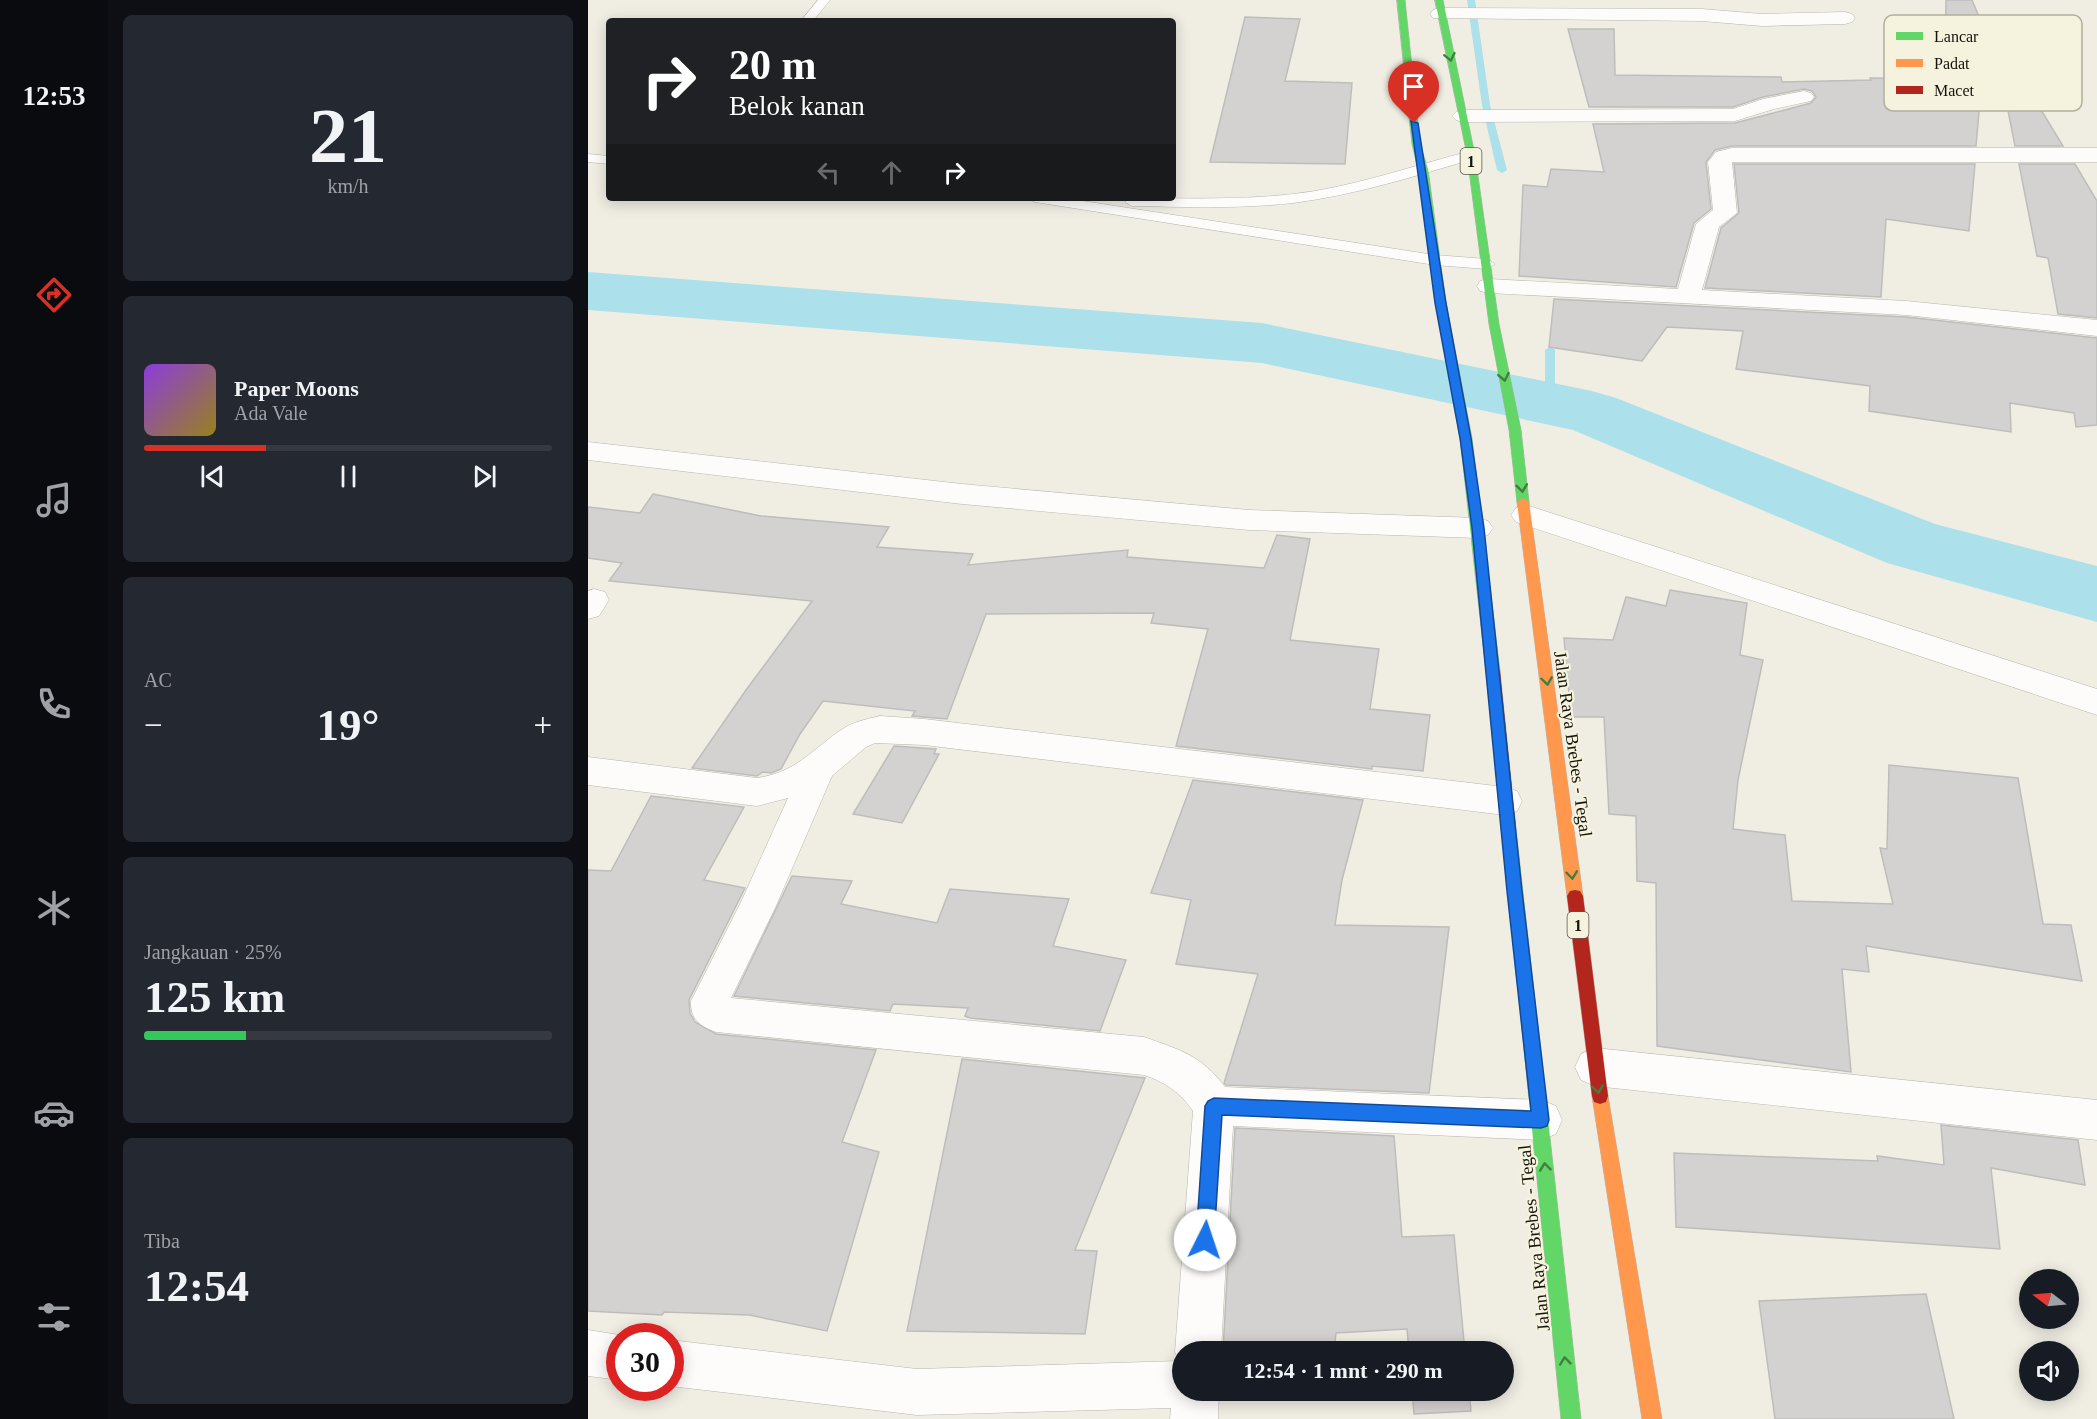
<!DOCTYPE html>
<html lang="id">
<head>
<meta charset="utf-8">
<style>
	:root { --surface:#171b24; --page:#242831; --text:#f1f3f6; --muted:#9ea1a6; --line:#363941; --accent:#d93025 }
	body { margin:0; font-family:"Times New Roman",serif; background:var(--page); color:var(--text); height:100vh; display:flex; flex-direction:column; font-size:22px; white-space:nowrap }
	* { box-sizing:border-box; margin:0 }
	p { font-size:20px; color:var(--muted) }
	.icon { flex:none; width:33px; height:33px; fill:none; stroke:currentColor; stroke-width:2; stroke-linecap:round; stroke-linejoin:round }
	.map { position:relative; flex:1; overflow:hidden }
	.sheet { display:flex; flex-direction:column; gap:15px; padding:15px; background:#0d0f14; width:480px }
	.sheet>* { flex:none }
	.guide { position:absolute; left:18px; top:18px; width:570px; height:183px; border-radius:6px; box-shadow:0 3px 15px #0003; background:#202124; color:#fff; overflow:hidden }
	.needle { width:39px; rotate:286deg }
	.tools { position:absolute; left:1431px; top:1269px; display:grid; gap:12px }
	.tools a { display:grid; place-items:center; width:60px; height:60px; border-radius:50%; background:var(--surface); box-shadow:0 3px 15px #0003; font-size:30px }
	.speed { position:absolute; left:18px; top:1323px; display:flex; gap:12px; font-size:30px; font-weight:700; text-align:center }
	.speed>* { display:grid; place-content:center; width:78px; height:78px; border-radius:50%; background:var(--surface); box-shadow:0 3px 15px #0003; line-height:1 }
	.speed .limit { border:9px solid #d22; background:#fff; color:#111 }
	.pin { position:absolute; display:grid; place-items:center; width:51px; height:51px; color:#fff; margin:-62px -26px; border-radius:50% 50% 50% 0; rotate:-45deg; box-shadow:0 0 6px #0007 }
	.pin .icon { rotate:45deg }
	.me { position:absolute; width:66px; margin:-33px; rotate:4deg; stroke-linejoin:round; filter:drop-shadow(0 0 4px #0008) }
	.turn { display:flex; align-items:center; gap:21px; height:126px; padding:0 24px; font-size:27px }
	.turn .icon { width:78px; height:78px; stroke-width:2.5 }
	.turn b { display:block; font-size:42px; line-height:51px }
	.lanes { display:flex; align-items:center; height:57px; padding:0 24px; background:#0003; justify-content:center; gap:30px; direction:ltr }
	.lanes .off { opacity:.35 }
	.big { font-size:45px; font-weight:700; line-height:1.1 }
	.sheet .card { flex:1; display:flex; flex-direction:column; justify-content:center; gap:9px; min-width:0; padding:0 21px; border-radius:9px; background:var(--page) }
	.sheet .dial { align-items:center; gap:0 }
	.dial b { font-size:78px; line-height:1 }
	.song { display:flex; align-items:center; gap:18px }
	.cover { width:72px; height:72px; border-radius:9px; background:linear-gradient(135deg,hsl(270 70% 55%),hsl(50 70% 35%)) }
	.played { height:6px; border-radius:3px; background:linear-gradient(90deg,var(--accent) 30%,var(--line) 30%) }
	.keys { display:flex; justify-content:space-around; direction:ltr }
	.heat { display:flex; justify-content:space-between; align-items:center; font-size:33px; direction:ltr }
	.charge { height:9px; border-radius:4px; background:linear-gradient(90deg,#34c759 25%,var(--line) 0) }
	.trip { position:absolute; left:584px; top:1341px; width:342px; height:60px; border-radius:30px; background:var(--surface); box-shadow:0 3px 15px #0003; font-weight:700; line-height:60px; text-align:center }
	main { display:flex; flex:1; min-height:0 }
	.dock { display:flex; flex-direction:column; width:108px; justify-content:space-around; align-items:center; background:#090b0e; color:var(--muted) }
	.dock .icon { width:42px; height:42px }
	.dock .active { color:var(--accent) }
	.dock b { font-size:27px; color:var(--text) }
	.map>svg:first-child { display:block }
</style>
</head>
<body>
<main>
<nav class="dock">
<b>12:53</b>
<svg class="icon active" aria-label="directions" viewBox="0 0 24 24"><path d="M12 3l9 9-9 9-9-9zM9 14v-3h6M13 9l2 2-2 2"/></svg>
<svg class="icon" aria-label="music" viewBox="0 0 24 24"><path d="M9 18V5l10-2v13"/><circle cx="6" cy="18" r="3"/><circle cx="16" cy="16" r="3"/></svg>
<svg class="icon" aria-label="phone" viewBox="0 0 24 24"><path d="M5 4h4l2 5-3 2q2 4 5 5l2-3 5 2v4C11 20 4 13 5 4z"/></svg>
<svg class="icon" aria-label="climate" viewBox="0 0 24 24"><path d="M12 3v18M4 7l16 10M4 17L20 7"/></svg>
<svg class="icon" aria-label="car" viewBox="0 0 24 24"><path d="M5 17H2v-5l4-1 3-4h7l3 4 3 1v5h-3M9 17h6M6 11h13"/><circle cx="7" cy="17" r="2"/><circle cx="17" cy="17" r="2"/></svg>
<svg class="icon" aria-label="filters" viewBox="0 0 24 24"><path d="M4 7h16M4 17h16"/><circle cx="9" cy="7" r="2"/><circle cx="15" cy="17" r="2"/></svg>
</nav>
<section class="sheet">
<div class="card dial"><b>21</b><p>km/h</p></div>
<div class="card">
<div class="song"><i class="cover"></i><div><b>Paper Moons</b><p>Ada Vale</p></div></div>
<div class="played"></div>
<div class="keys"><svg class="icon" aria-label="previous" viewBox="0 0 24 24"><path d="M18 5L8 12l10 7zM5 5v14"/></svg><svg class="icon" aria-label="pause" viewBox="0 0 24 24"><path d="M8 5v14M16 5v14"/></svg><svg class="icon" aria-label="next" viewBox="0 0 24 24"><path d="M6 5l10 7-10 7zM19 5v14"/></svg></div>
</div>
<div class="card"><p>AC</p>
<div class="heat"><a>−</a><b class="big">19°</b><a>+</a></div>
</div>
<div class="card"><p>Jangkauan · 25%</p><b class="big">125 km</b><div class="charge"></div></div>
<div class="card"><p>Tiba</p><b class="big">12:54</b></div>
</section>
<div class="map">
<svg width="1509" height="1419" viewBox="0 0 1509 1419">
	<rect width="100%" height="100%" fill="#f0eee3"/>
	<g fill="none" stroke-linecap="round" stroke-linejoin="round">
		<!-- stream -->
		<g fill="#ace0ea" fill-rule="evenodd">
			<path d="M879,0H887L902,105L919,170L914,173L909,170L894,105Z"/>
			<path d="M962,347L967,350V404L962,407L957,404V350Z"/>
		</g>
		<!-- river -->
		<path fill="#ace0ea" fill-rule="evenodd" d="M0,272L674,323L1004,391L1028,398L1347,524L1509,566V622L1299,563L985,430L674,363L0,310Z"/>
	</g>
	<!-- building -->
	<g fill="#d3d2d1" stroke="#bebdbb" stroke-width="1.5">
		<path d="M1358,0H1384L1398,33L1388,146H1144L1127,150L1118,162L1123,209L1106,223L1088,287L931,276L935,185L959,187L963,169L1016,172L1005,124L1147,123L1223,103L1228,97L1224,91L1216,89L1175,97L1145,107H1001L980,29H1026L1027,75L1193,77L1194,82L1283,80L1282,78L1357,79Z"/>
		<path d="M657,17L712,19L697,81L764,83L757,164L622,162Z"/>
		<path d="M1410,39L1475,146H1427L1406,40Z"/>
		<path d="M1146,164H1387L1381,231L1298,219L1293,297L1117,288L1133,228L1151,213Z"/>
		<path d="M1431,164H1487L1509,201V318L1470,314L1460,258L1449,256Z"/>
		<path d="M966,299L1318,317L1509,338V425L1488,427L1486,413L1422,403L1423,432L1281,411L1282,386L1148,369L1155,331L1079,327L1054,361L961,347Z"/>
		<path d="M65,494L173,516L301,527L289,547L385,554L380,565L540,550L539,557L676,568L689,535L722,539L702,640L791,649L782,709L842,715L835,771L784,766V769L588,746L620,629L563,623L566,613L398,614L359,719L324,716L327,711L235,701L212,734L193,769L183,773L175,772L169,776L104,768L158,690L224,601L21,581L34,563L0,558V507L52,513Z"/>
		<path d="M1082,590L1159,603L1152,655L1175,660L1150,780L1145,829L1197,835L1204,901L1305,904L1292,848L1299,849L1301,765L1430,778L1455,924L1483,925L1494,981L1278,946L1281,972L1254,969L1263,1072L1069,1046L1068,883L1049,881L1048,816L1021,814L1016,717H983L976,638L1025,640L1038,597L1078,606Z"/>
		<path d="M306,746L348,749L346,754H351L314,823L265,814Z"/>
		<path d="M605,780L775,800L754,880L747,925L861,927L841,1093L638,1085L636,1083L670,974L588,964L603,900L563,893Z"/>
		<path d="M63,796L156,807L116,880L157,888L101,1000L102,1013L107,1022L128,1034L288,1050L254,1142L291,1152L239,1331L161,1315L76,1312L74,1315L0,1311V870L23,871Z"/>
		<path d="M204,876L264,881L253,904L349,923L362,889L481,899L465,946L538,960L512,1031L382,1018L377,1016L380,1008L305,1004L302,1011L146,996Z"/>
		<path d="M374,1059L557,1078L487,1250L509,1251L497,1334L319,1331Z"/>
		<path d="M1353,1125L1490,1140L1497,1185L1403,1168L1412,1249L1088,1227L1086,1153L1290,1161L1289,1156L1356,1165Z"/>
		<path d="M647,1128L806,1136L814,1237L866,1235L877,1352H821L819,1329L748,1333L746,1352H635Z"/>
		<path d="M1338,1294L1366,1419H1187L1171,1301Z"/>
		<path d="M824,1390H881L883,1411L826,1414Z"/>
	</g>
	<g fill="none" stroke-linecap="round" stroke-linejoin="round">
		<defs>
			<g id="lane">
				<path d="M230,0H242L225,21H213Z"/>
				<path d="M883,151L890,155L888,158C828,176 767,195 705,203C652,209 598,207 544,206L537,202L543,198C604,198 666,201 727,191C780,182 831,164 883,151Z"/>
				<path d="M0,154L21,156V164L0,162Z"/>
				<path d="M440,198H475L847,255L899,259L907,264L899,269L847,265L447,202Z"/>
			</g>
			<g id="street">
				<path d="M852,8L1114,9L1174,14L1257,12L1264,14L1267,18L1264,22L1257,24L1174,26L1114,21L845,18L842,14L845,10Z"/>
				<path d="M1216,91L1223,93L1226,97L1223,101L1186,109L1147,121L875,122L868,120L864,116L868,112L875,110L1145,109L1175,99Z"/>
				<path d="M1144,148H1509V162H1144L1149,213L1131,227L1114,290L1318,301L1509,320V336L1318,315L901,293L892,291L889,286L892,281L901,279L1090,289L1108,224L1125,210L1120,162L1128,152Z"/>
				<path d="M0,442L374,484L661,510L890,518L900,521L905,528L900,535L890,538L661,530L374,504L0,460Z"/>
				<path d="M938,505L1509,689V715L928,522L923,515L928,508Z"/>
				<path d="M6,589L17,592L21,600L11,616L0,619V591Z"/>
				<path d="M292,716L336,719L917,787L929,791L934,801L929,811L917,815L336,745L287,743L278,747L244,776L187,908L143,998L556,1037C592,1050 613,1055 637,1087L953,1100L968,1106L974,1120L968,1134L953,1140L645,1126L633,1352H594V1390H631L630,1419H582L583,1408L329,1415L82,1386V1340L329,1369L591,1361L587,1352L605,1111C592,1092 577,1082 556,1075L128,1032C112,1026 102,1019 103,1001L153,902L200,798L169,806L0,785V757L169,778C209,772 222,751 253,730C264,722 279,719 292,716Z"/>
				<path d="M1007,1048L1509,1100V1140L1007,1086L993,1080L987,1067L993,1054Z"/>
				<path d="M0,1330L38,1336H32V1380L0,1376Z"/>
			</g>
			<g id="fast">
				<path d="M809,0H817L832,144L840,169L858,303L884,438L912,671L905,676L898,671L872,438L848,303L830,169L824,144Z"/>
				<path d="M847,0H855L887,155L911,324L933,430L941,502L935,506L929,502L921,430L901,324L879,155Z"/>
				<path d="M921,823L926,825L928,829L993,1419H973L914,829L916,825Z"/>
			</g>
			<g id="slow">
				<path d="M935,498L941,502L995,896L992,901L987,902L982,901L979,896L929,502Z"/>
				<path d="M1012,1088L1018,1090L1020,1096L1074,1419H1054L1004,1096L1006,1090Z"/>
			</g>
			<g id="jam">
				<path d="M905,666L912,671L928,829L926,833L921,835L916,833L914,829L898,671Z"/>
				<path d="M987,890L992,891L995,896L1020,1096L1018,1102L1012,1104L1006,1102L1004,1096L979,896L982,891Z"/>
			</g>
		</defs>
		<!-- lane casing -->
		<use href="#lane" stroke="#b6b5ad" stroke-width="1"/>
		<!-- street casing -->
		<use href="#street" stroke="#b6b5ad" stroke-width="1"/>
		<!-- fast casing -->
		<use href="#fast" stroke="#b6b5ad" stroke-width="1"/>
		<!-- slow casing -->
		<use href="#slow" stroke="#b6b5ad" stroke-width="1"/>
		<!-- jam casing -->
		<use href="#jam" stroke="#b6b5ad" stroke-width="1"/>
		<!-- lane -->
		<use href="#lane" fill="#fdfcfb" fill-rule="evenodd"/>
		<!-- street -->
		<use href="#street" fill="#fdfcfb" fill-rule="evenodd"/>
		<!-- fast -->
		<use href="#fast" fill="#63d668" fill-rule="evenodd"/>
		<!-- slow -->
		<use href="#slow" fill="#ff974d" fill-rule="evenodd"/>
		<!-- jam -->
		<use href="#jam" fill="#b3261e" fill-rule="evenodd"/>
	</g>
	<!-- one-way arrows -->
	<defs><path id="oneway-chevron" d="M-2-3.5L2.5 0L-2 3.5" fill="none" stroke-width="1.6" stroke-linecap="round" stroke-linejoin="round" transform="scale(1.5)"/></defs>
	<g stroke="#407f3f">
		<use href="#oneway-chevron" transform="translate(862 57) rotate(78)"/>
		<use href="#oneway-chevron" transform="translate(916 377) rotate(79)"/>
		<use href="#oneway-chevron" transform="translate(934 488) rotate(83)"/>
		<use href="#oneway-chevron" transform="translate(959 681) rotate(82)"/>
		<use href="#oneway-chevron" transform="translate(984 875) rotate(83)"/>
		<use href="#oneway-chevron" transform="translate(1010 1089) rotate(81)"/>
		<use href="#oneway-chevron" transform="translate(957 1167) rotate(-96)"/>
		<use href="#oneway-chevron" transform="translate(977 1361) rotate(-96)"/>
	</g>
	<!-- route -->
	<path fill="#1a73e8" stroke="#114b97" stroke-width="1.5" d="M823,121L830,123L858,303L883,438L896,528L934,891L961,1120L959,1126L953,1128L634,1115L626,1240L623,1246L617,1249L611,1246L608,1240L617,1106L620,1101L626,1098L943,1111L919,891L884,528L872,438L847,303Z"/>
	<g text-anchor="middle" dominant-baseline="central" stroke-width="4.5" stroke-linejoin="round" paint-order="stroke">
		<!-- shield labels -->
		<g fill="#f5f2de" stroke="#58574c" stroke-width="1.5">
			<rect x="872.5" y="148" width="21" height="26" rx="4.5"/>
			<rect x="979.5" y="912" width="21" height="26" rx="4.5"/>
		</g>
		<g font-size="16" font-weight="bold" fill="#15140d">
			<text x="883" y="161">1</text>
			<text x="990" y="925">1</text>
		</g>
		<!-- street labels -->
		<g font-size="18" fill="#15140d" stroke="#f5f2de">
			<text transform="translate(985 744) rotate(82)">Jalan Raya Brebes - Tegal</text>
			<text transform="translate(946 1238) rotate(-96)">Jalan Raya Brebes - Tegal</text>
		</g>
	</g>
	<!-- legend -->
	<rect x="1296" y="15" width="198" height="96" rx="9" fill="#f5f2de" stroke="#b2af9f" stroke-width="1.5"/>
	<rect x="1308" y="32" width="27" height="8" fill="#63d668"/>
	<rect x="1308" y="59" width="27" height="8" fill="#ff974d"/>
	<rect x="1308" y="86" width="27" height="8" fill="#b3261e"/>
	<g font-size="16" fill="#15140d">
		<text x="1346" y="42">Lancar</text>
		<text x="1346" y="69">Padat</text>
		<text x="1346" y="96">Macet</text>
	</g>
</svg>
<div class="tools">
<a><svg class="needle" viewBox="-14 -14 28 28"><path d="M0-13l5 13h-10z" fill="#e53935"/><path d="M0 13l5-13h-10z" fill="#9ea1a6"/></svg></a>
<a><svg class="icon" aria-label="sound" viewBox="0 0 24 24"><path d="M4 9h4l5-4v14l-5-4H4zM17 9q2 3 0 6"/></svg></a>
</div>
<div class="speed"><div class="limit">30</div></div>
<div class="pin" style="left:826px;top:123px;background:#d93025"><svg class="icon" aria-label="arrive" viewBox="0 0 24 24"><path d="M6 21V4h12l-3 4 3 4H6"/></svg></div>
<svg class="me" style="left:617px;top:1240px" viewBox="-20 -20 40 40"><circle r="19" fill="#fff"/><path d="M0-13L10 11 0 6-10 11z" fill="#1a73e8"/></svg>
<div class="trip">12:54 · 1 mnt · 290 m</div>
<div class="guide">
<div class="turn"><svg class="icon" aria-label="right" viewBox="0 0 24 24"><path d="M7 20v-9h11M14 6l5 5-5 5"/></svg><div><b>20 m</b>Belok kanan</div></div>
<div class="lanes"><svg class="icon off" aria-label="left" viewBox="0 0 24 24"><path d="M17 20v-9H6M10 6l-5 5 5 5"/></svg><svg class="icon off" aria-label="ahead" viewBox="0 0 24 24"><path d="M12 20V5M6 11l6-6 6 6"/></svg><svg class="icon" aria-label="right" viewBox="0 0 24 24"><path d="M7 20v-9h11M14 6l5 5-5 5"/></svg></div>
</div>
</div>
</main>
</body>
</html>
